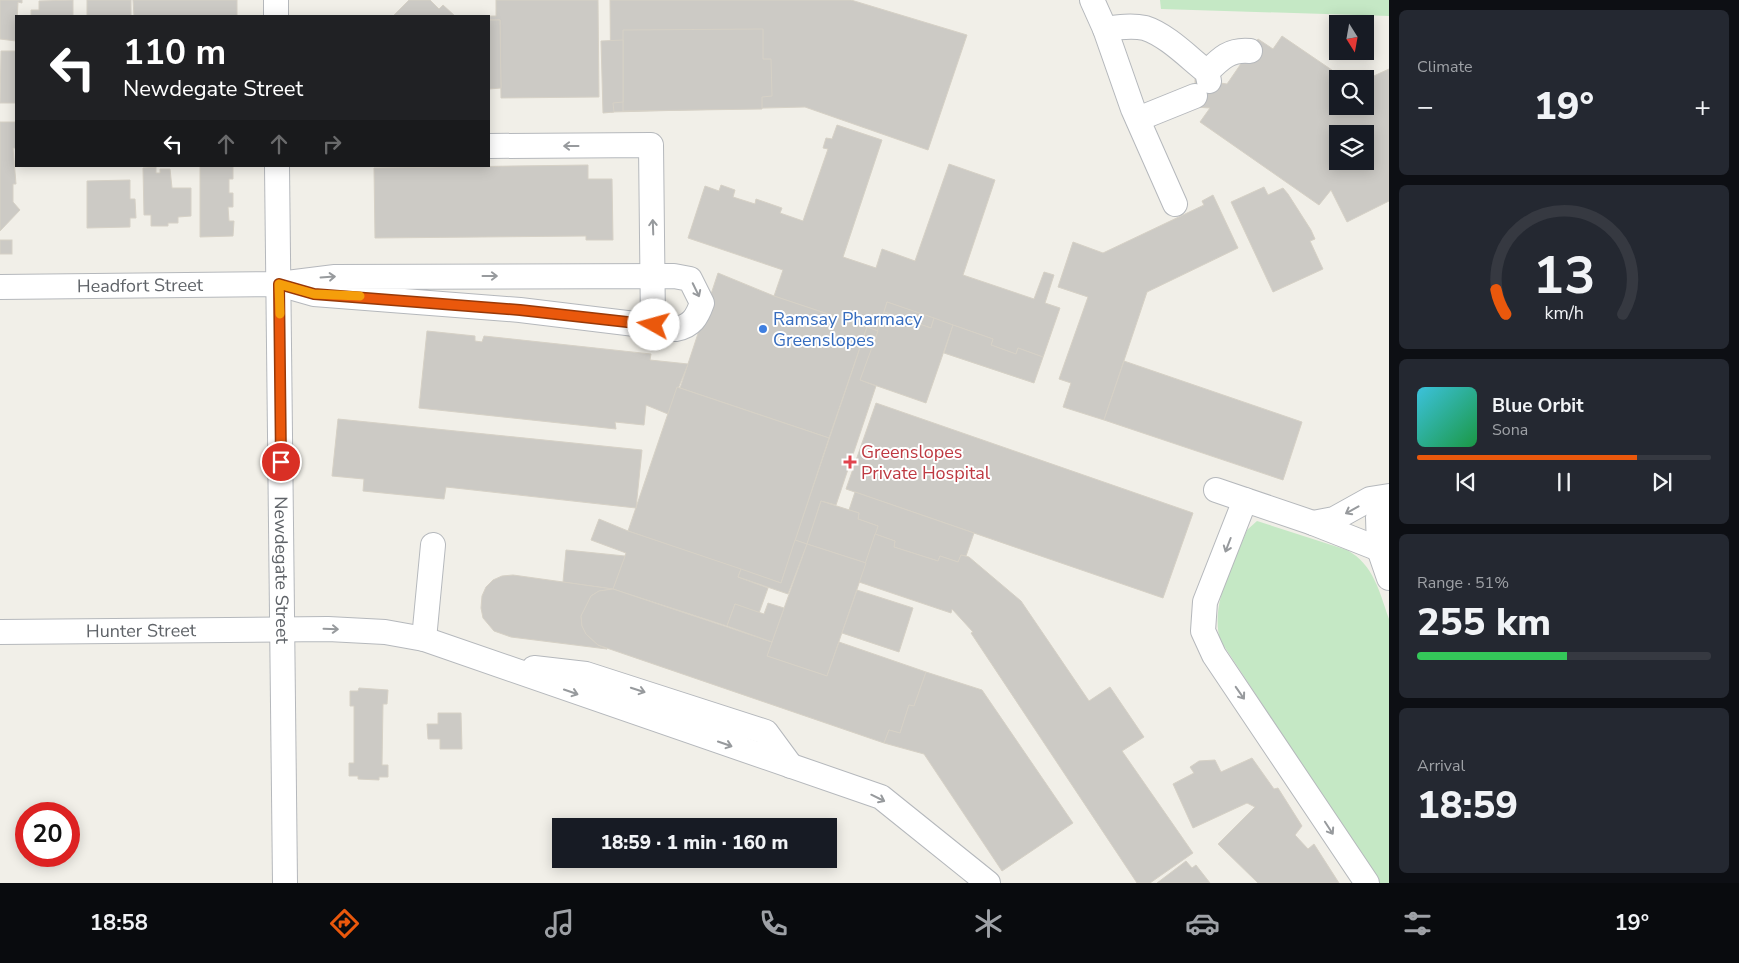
<!DOCTYPE html>
<html lang="en">
<head>
<meta charset="utf-8">
<style>
	:root { --surface:#171b24; --page:#242831; --text:#f1f3f6; --muted:#9ea1a6; --line:#363941; --accent:#ea580c }
	body { margin:0; font-family:"Nunito Sans",sans-serif; background:var(--page); color:var(--text); height:100vh; display:flex; flex-direction:column; font-size:19px; white-space:nowrap }
	* { box-sizing:border-box; margin:0 }
	p { font-size:16px; color:var(--muted) }
	.icon { flex:none; width:28px; height:28px; fill:none; stroke:currentColor; stroke-width:2; stroke-linecap:round; stroke-linejoin:round }
	.map { position:relative; flex:1; overflow:hidden }
	.details { display:flex; flex-direction:column; gap:10px; padding:10px; background:#0d0f14; width:350px }
	.details>* { flex:none }
	.hud { position:absolute; left:15px; top:15px; width:475px; height:152px; border-radius:0px; box-shadow:0 2px 12px #0003; background:#202124; color:#fff; overflow:hidden }
	.needle { width:32px; rotate:169deg }
	.fabs { position:absolute; left:1329px; top:15px; display:grid; gap:10px }
	.fabs a { display:grid; place-items:center; width:45px; height:45px; border-radius:0px; background:var(--surface); box-shadow:0 2px 12px #0003; font-size:25px }
	.speed { position:absolute; left:15px; top:802px; display:flex; gap:10px; font-size:25px; font-weight:700; text-align:center }
	.speed>* { display:grid; place-content:center; width:65px; height:65px; border-radius:50%; background:var(--surface); box-shadow:0 2px 12px #0003; line-height:1 }
	.speed .limit { border:8px solid #d22; background:#fff; color:#111 }
	.pin { position:absolute; display:grid; place-items:center; width:42px; height:42px; color:#fff; margin:-21px; border:2px solid #fff; border-radius:50%; box-shadow:0 1px 5px #0007 }
	.me { position:absolute; width:55px; margin:-28px; rotate:277deg; stroke-linejoin:round; filter:drop-shadow(0 0 4px #0008) }
	.turn { display:flex; align-items:center; gap:18px; height:105px; padding:0 25px; font-size:22px }
	.turn .icon { width:65px; height:65px; stroke-width:2.5 }
	.turn b { display:block; font-size:35px; line-height:42px }
	.lanes { display:flex; align-items:center; height:48px; padding:0 25px; background:#0003; justify-content:center; gap:25px; direction:ltr }
	.lanes .off { opacity:.35 }
	.big { font-size:38px; font-weight:800; line-height:1.1 }
	.details .widget { flex:1; display:flex; flex-direction:column; justify-content:center; gap:8px; min-width:0; padding:0 18px; border-radius:8px; background:var(--page) }
	.details .dial { align-items:center; gap:0 }
	.dial svg { height:130px; overflow:visible; fill:none; stroke:var(--line); stroke-width:7; stroke-linecap:round; text-anchor:middle }
	.dial text { fill:var(--text); stroke:none }
	.song { display:flex; align-items:center; gap:15px }
	.cover { width:60px; height:60px; border-radius:8px; background:linear-gradient(135deg,hsl(190 70% 55%),hsl(140 70% 35%)) }
	.played { height:5px; border-radius:2px; background:linear-gradient(90deg,var(--accent) 75%,var(--line) 75%) }
	.keys { display:flex; justify-content:space-around; direction:ltr }
	.heat { display:flex; justify-content:space-between; align-items:center; font-size:28px; direction:ltr }
	.charge { height:8px; border-radius:4px; background:linear-gradient(90deg,#34c759 51%,var(--line) 0) }
	.trip { position:absolute; left:552px; top:818px; width:285px; height:50px; border-radius:0px; background:var(--surface); box-shadow:0 2px 12px #0003; font-weight:800; line-height:50px; text-align:center }
	.tabs { display:flex; height:80px; justify-content:space-around; align-items:center; background:#090b0e; color:var(--muted) }
	.tabs .icon { width:35px; height:35px }
	.tabs .on { color:var(--accent) }
	.tabs b { font-size:22px; color:var(--text) }
	main { display:flex; flex:1; min-height:0 }
	.map>svg:first-child { display:block }
</style>
</head>
<body>
<main>
<div class="map">
<svg width="1389" height="883" viewBox="0 0 1389 883">
	<rect width="100%" height="100%" fill="#f1efe8"/>
	<!-- green -->
	<g fill="#c5e8c5">
		<path d="M1160,0H1389V16L1161,9Z"/>
		<path d="M1257,521L1347,550C1374,565 1379,591 1389,619V883H1380L1220,640C1210,603 1234,563 1247,530Z"/>
	</g>
	<!-- building -->
	<g fill="#cccac5" stroke="#d6d1c6" fill-rule="evenodd">
		<path d="M0,0H22V3L18,2L16,41L0,39Z"/>
		<path d="M73,0V16H31V10H39V1Z"/>
		<rect x="87" y="0" width="44" height="16"/>
		<path d="M133,0H237V16H134Z"/>
		<path d="M409,0H430L439,9L443,5L455,16H393Z"/>
		<path d="M496,0H598L599,97L501,98L500,20H489V16H496Z"/>
		<path d="M610,0H851L967,35L928,150L805,107L611,112Z"/>
		<path d="M489,20H500L501,88L489,89Z"/>
		<path d="M763,29V59H771L772,96L762,97V109L623,111V30Z"/>
		<path d="M1282,36L1345,79H1338V106H1365V80L1389,69V201L1347,222L1331,190L1319,205L1200,122L1210,108L1195,107V79L1227,84L1258,39L1273,49ZM1338,134H1365V161H1338Z"/>
		<path d="M623,40V102L613,103L614,112L603,113L601,41Z"/>
		<path d="M1,51H16V103H0Z"/>
		<path d="M0,122H16V148H13L16,184H13V202L20,210L0,231Z"/>
		<path d="M837,125L882,140L843,257L876,268L882,249L915,261L949,164L995,180L963,275L1034,299L1044,272L1054,275L1045,303L1060,308L1043,357L1018,348L1016,354L991,345L993,339L887,302L878,331L867,327L774,296L783,270L688,238L705,186L719,191L721,185L735,190L733,197L755,204L756,199L782,208L780,213L803,221L828,149L823,148L826,138L832,139Z"/>
		<path d="M588,165V179H612L613,240H586V236L375,238L374,168Z"/>
		<path d="M200,166H233V179H229V193H233V207H228L229,221H234L233,236L200,237Z"/>
		<path d="M156,167V173H160V169H170L172,188H191V216L178,217V223H168V226H151V215H144L143,168Z"/>
		<path d="M130,180V199H135L136,218H130V227L87,228V181Z"/>
		<path d="M1264,187L1268,195L1283,188L1288,194L1311,230L1315,239L1310,241L1323,269L1273,292L1231,202Z"/>
		<path d="M1213,195L1238,248L1147,292L1104,420L1063,407L1071,383L1059,379L1088,297L1058,287L1073,242L1103,253L1204,205L1202,201Z"/>
		<rect x="0" y="240" width="12" height="14"/>
		<path d="M718,273L774,296L867,327L829,438L680,388Z"/>
		<path d="M887,302L934,318L931,328L884,312Z"/>
		<path d="M884,312L931,328L934,318L953,325L926,403L860,380Z"/>
		<path d="M953,325L993,339L991,345L1016,354L1018,348L1043,357L1034,383L944,353Z"/>
		<path d="M867,327L878,331L860,380L876,386L836,505L821,501L807,544L795,540Z"/>
		<path d="M427,331L475,336V341L482,342L484,336L651,354L650,360L688,364L668,414L646,405L644,425L615,422L616,429L419,408Z"/>
		<path d="M1124,361L1302,422L1283,480L1104,420Z"/>
		<path d="M677,387L829,438L781,583L628,531Z"/>
		<path d="M876,403L1193,513L1163,598L846,489Z"/>
		<path d="M338,419L642,450L636,508L446,487L444,499L363,491L364,479L332,476Z"/>
		<path d="M855,492L974,533L966,556L961,555L958,562L940,556L938,561L894,547L895,541L875,534L878,526L858,519L859,513L849,510Z"/>
		<path d="M821,501L859,513L858,519L878,526L866,563L807,544Z"/>
		<path d="M599,519L628,531L741,569L738,577L768,588L759,613L735,604L727,626L613,589L626,553L591,540Z"/>
		<path d="M875,534L895,541L894,547L938,561L940,556L958,562L961,555L969,557L1021,601L1089,701L1110,687L1144,737L1122,751L1193,853L1150,883H1137L971,633L973,632L952,609L951,613L859,582Z"/>
		<path d="M795,540L807,544L788,594L738,577L741,569L781,583Z"/>
		<path d="M807,544L866,563L827,676L767,656Z"/>
		<path d="M566,550L625,556L613,589L563,582Z"/>
		<path d="M513,575L613,589L599,591L591,596L581,616L582,626L586,634L598,645L607,649L511,637L494,631L483,618L481,608L482,596L486,587L493,580L502,576Z"/>
		<path d="M613,589L772,642L767,656L827,676L839,642L926,672L914,706L909,705L900,733L889,730L884,743L598,645L586,634L582,626L581,616L591,596L599,591Z"/>
		<path d="M857,590L913,608L899,652L842,633Z"/>
		<path d="M768,603L784,608L772,642L727,626L735,604L764,614Z"/>
		<path d="M926,672L982,690L1073,823L1002,871L924,754L884,743L889,730L900,733L909,705L914,706Z"/>
		<path d="M359,688L388,690L387,704H383L382,765H388V777H379V780L358,779V776H349V763H354V706H350V691H358Z"/>
		<path d="M438,713H461L462,749H440V739H428L427,724H438Z"/>
		<path d="M1252,758L1274,789L1278,788L1302,826L1295,835L1308,849L1314,844L1339,883H1258L1218,844L1255,807L1247,803L1193,828L1173,784L1194,773L1190,767L1199,761L1215,760L1221,772Z"/>
		<path d="M1186,861L1192,868L1196,865L1210,883H1157Z"/>
	</g>
	<g fill="none" stroke-linecap="round" stroke-linejoin="round">
		<defs>
			<g id="minor">
				<path d="M276,0V16"/>
				<path d="M1092,0L1105,29L1133,109L1175,204"/>
				<path d="M1105,29C1118,27 1132,25 1145,28C1167,35 1189,58 1207,72L1209,81"/>
				<path d="M1207,72C1221,58 1230,49 1250,51"/>
				<path d="M1138,119L1195,96"/>
				<path d="M489,146L651,145L653,325"/>
				<path id="s1" d="M277,166L285,883"/>
				<path id="s2" d="M0,287L279,284L335,277L674,276L690,279L702,303C697,317 692,326 676,329L520,310L314,294L279,284"/>
				<path d="M1216,490L1313,523L1379,549"/>
				<path d="M1245,500L1205,602L1203,631L1214,655L1367,883"/>
				<path d="M1389,501L1378,517L1379,549L1389,578"/>
				<path d="M1313,523L1334,519L1370,499L1389,496"/>
				<path id="s3" d="M0,632L328,629L385,632L424,639L881,797L988,883"/>
				<path d="M424,639L433,545"/>
				<path d="M534,668L586,674L766,732L791,766"/>
			</g>
		</defs>
		<!-- minor casing -->
		<use href="#minor" stroke="#b5b8bc" stroke-width="26"/>
		<!-- minor -->
		<use href="#minor" stroke="#fff" stroke-width="24"/>
	</g>
	<!-- one-way arrows -->
	<defs><path id="oneway-shaft" d="M-6 0H5M1.5-3L5.5 0L1.5 3" fill="none" stroke-width="1.6" stroke-linecap="round" stroke-linejoin="round" transform="scale(1.25)"/></defs>
	<g stroke="#979a9d">
		<use href="#oneway-shaft" transform="translate(571 146) rotate(180)"/>
		<use href="#oneway-shaft" transform="translate(653 227) rotate(-92)"/>
		<use href="#oneway-shaft" transform="translate(490 276)"/>
		<use href="#oneway-shaft" transform="translate(328 277) rotate(-4)"/>
		<use href="#oneway-shaft" transform="translate(696 290) rotate(64)"/>
		<use href="#oneway-shaft" transform="translate(1352 510) rotate(151)"/>
		<use href="#oneway-shaft" transform="translate(1228 545) rotate(111)"/>
		<use href="#oneway-shaft" transform="translate(331 629) rotate(2)"/>
		<use href="#oneway-shaft" transform="translate(638 690) rotate(18)"/>
		<use href="#oneway-shaft" transform="translate(571 692) rotate(19)"/>
		<use href="#oneway-shaft" transform="translate(1240 693) rotate(55)"/>
		<use href="#oneway-shaft" transform="translate(725 744) rotate(19)"/>
		<use href="#oneway-shaft" transform="translate(878 798) rotate(26)"/>
		<use href="#oneway-shaft" transform="translate(1329 828) rotate(57)"/>
	</g>
	<g fill="none" stroke-linecap="round" stroke-linejoin="round">
		<defs>
			<path id="route" d="M281,462L279,284L314,294L520,310L654,325"/>
		</defs>
		<!-- route casing -->
		<use href="#route" stroke="#983908" stroke-width="12"/>
		<!-- route -->
		<use href="#route" stroke="#ea580c" stroke-width="9"/>
		<!-- slow -->
		<path stroke="#f59e0b" stroke-width="9" d="M280,314L279,284L314,294L360,296"/>
	</g>
	<!-- markers -->
	<circle fill="#3f7fe0" stroke="#fff" stroke-width="2" cx="763" cy="329" r="5"/>
	<path fill="#e0444e" stroke="#fff" stroke-width="2" d="M847.5 454.5h5v5h5v5h-5v5h-5v-5h-5v-5h5z"/>
	<g text-anchor="middle" dominant-baseline="central" stroke-width="4" stroke-linejoin="round" paint-order="stroke">
		<!-- street labels -->
		<g font-size="18" fill="#5f6368" stroke="#fff">
			<text stroke="none"><textPath href="#s2" startOffset="140">Headfort Street</textPath></text>
			<text stroke="none"><textPath href="#s1" startOffset="404">Newdegate Street</textPath></text>
			<text stroke="none"><textPath href="#s3" startOffset="141">Hunter Street</textPath></text>
		</g>
		<!-- shop labels -->
		<g font-size="18" fill="#366cbe" stroke="#fff" text-anchor="start">
			<text x="773" y="319">Ramsay Pharmacy<tspan x="773" dy="21">Greenslopes</tspan></text>
		</g>
		<!-- health labels -->
		<g font-size="18" fill="#be3a42" stroke="#fff" text-anchor="start">
			<text x="861" y="452">Greenslopes<tspan x="861" dy="21">Private Hospital</tspan></text>
		</g>
	</g>
</svg>
<div class="fabs">
<a><svg class="needle" viewBox="-14 -14 28 28"><path d="M0-13l5 13h-10z" fill="#e53935"/><path d="M0 13l5-13h-10z" fill="#9ea1a6"/></svg></a>
<a><svg class="icon" aria-label="search" viewBox="0 0 24 24"><circle cx="10" cy="10" r="6"/><path d="M15 15l6 6"/></svg></a>
<a><svg class="icon" aria-label="layers" viewBox="0 0 24 24"><path d="M12 4l9 5-9 5-9-5zM3 14l9 5 9-5"/></svg></a>
</div>
<div class="speed"><div class="limit">20</div></div>
<div class="pin" style="left:281px;top:462px;background:#d93025"><svg class="icon" aria-label="arrive" viewBox="0 0 24 24"><path d="M6 21V4h12l-3 4 3 4H6"/></svg></div>
<svg class="me" style="left:654px;top:325px" viewBox="-20 -20 40 40"><circle r="19" fill="#fff"/><path d="M0-13L10 11 0 6-10 11z" fill="#ea580c"/></svg>
<div class="trip">18:59 · 1 min · 160 m</div>
<div class="hud">
<div class="turn"><svg class="icon" aria-label="left" viewBox="0 0 24 24"><path d="M17 20v-9H6M10 6l-5 5 5 5"/></svg><div><b>110 m</b>Newdegate Street</div></div>
<div class="lanes"><svg class="icon" aria-label="left" viewBox="0 0 24 24"><path d="M17 20v-9H6M10 6l-5 5 5 5"/></svg><svg class="icon off" aria-label="ahead" viewBox="0 0 24 24"><path d="M12 20V5M6 11l6-6 6 6"/></svg><svg class="icon off" aria-label="ahead" viewBox="0 0 24 24"><path d="M12 20V5M6 11l6-6 6 6"/></svg><svg class="icon off" aria-label="right" viewBox="0 0 24 24"><path d="M7 20v-9h11M14 6l5 5-5 5"/></svg></div>
</div>
</div>
<section class="details">
<div class="widget"><p>Climate</p>
<div class="heat"><a>−</a><b class="big">19°</b><a>+</a></div>
</div>
<div class="widget dial"><svg viewBox="0 0 100 80">
<path d="M14 69A42 42 0 1 1 86 69"/>
<path d="M14 69A42 42 0 0 1 8 54" stroke="#ea580c"/>
<text x="50" y="56" font-size="32" font-weight="700">13</text>
<text x="50" y="72" font-size="11">km/h</text>
</svg></div>
<div class="widget">
<div class="song"><i class="cover"></i><div><b>Blue Orbit</b><p>Sona</p></div></div>
<div class="played"></div>
<div class="keys"><svg class="icon" aria-label="previous" viewBox="0 0 24 24"><path d="M18 5L8 12l10 7zM5 5v14"/></svg><svg class="icon" aria-label="pause" viewBox="0 0 24 24"><path d="M8 5v14M16 5v14"/></svg><svg class="icon" aria-label="next" viewBox="0 0 24 24"><path d="M6 5l10 7-10 7zM19 5v14"/></svg></div>
</div>
<div class="widget"><p>Range · 51%</p><b class="big">255 km</b><div class="charge"></div></div>
<div class="widget"><p>Arrival</p><b class="big">18:59</b></div>
</section>
</main>
<nav class="tabs">
<b>18:58</b>
<svg class="icon on" aria-label="directions" viewBox="0 0 24 24"><path d="M12 3l9 9-9 9-9-9zM9 14v-3h6M13 9l2 2-2 2"/></svg>
<svg class="icon" aria-label="music" viewBox="0 0 24 24"><path d="M9 18V5l10-2v13"/><circle cx="6" cy="18" r="3"/><circle cx="16" cy="16" r="3"/></svg>
<svg class="icon" aria-label="phone" viewBox="0 0 24 24"><path d="M5 4h4l2 5-3 2q2 4 5 5l2-3 5 2v4C11 20 4 13 5 4z"/></svg>
<svg class="icon" aria-label="climate" viewBox="0 0 24 24"><path d="M12 3v18M4 7l16 10M4 17L20 7"/></svg>
<svg class="icon" aria-label="car" viewBox="0 0 24 24"><path d="M5 17H2v-5l4-1 3-4h7l3 4 3 1v5h-3M9 17h6M6 11h13"/><circle cx="7" cy="17" r="2"/><circle cx="17" cy="17" r="2"/></svg>
<svg class="icon" aria-label="filters" viewBox="0 0 24 24"><path d="M4 7h16M4 17h16"/><circle cx="9" cy="7" r="2"/><circle cx="15" cy="17" r="2"/></svg>
<b>19°</b>
</nav>
</body>
</html>
